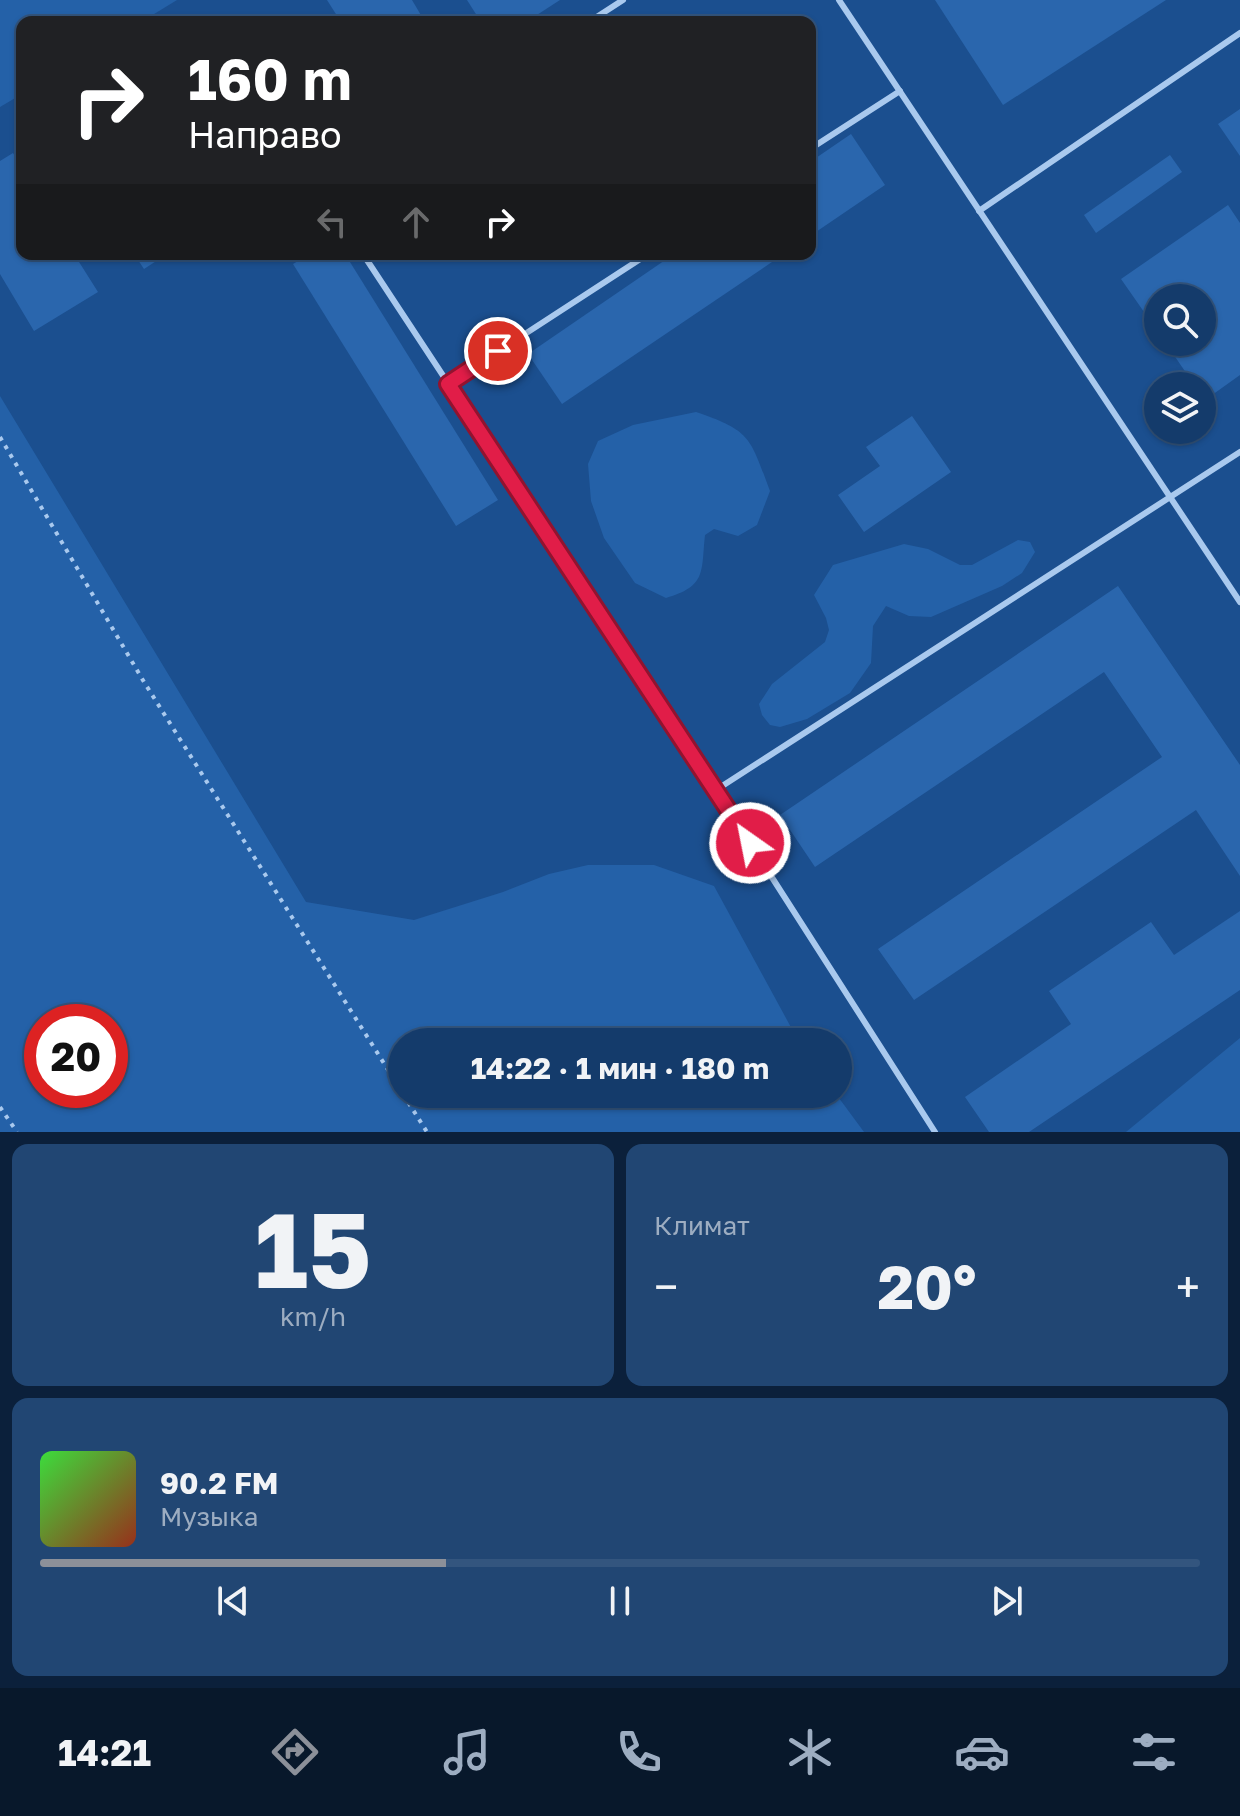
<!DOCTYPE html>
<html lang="ru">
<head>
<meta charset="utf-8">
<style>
	:root { --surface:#143b6b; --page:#214673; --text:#f1f3f6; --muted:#9dadc1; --line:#33557e; --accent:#8c9099 }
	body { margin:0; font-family:"Golos Text",sans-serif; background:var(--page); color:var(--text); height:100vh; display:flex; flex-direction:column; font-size:30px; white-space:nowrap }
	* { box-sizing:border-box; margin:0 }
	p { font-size:26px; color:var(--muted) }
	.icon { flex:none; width:44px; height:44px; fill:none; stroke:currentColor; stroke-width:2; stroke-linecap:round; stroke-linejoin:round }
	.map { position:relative; height:1132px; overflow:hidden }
	.drawer { display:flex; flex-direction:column; gap:12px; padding:12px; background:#0b203b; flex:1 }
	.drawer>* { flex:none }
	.hud { position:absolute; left:16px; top:16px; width:800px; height:244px; border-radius:16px; box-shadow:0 2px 6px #0004,0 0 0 2px var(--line); background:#202124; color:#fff; overflow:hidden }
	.buttons { position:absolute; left:1144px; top:284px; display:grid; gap:16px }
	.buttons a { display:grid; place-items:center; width:72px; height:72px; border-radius:50%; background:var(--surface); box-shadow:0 2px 6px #0004,0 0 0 2px var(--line); font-size:40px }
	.speed { position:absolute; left:24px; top:1004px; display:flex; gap:16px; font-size:40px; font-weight:700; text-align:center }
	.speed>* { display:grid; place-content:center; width:104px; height:104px; border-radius:50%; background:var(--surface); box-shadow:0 2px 6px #0004,0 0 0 2px var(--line); line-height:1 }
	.speed .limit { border:12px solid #d22; background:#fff; color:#111 }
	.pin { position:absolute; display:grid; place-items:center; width:68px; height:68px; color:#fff; margin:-34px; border:4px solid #fff; border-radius:50%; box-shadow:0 2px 8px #0007 }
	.me { position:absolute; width:88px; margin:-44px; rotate:327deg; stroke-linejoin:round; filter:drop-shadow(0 0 6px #0008) }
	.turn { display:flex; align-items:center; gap:28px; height:168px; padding:0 40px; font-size:36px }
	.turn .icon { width:104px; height:104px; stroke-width:2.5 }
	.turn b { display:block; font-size:56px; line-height:68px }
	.lanes { display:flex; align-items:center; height:76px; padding:0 40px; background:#0003; justify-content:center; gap:40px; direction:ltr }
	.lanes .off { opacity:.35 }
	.big { font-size:60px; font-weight:700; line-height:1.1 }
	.drawer .widget { flex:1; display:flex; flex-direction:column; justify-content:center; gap:12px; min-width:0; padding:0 28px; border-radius:16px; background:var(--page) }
	.drawer .dial { align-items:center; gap:0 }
	.dial b { font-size:104px; line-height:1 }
	.song { display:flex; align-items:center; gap:24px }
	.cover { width:96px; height:96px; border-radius:12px; background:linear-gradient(135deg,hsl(120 70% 55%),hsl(10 70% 35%)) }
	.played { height:8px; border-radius:4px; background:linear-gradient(90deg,var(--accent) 35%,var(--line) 35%) }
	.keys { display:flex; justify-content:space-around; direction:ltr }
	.heat { display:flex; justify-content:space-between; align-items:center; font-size:44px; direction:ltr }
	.drawer .tiles { flex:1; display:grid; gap:12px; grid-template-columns:1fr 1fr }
	.widget:last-child { grid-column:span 2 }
	.trip { position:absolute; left:388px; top:1028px; width:464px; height:80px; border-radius:40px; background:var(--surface); box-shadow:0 2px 6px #0004,0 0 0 2px var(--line); font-weight:700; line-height:80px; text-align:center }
	.tabs { display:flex; height:128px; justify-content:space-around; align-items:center; background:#08182b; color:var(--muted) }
	.tabs .icon { width:56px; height:56px }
	.tabs .on { color:var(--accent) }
	.tabs b { font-size:36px; color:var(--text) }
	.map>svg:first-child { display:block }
</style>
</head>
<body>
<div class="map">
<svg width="1240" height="1132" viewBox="0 0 1240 1132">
	<rect width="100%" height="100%" fill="#1b4f8f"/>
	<!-- green -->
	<g fill="#2461a8" fill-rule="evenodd">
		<path d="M0,0H177L141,22H22V94L0,107Z"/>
		<path d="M0,396L306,902L414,920L503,892L549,874L588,865H654L714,886L799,1042H402V1094H836L864,1132H0ZM110,1022V1090H42V1022Z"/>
		<path d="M696,412C752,431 750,438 770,491L757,525L738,536L714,529L705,535C701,572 707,586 666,598L635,583L604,538L591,501L588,464L598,441L633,425Z"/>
		<path d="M1018,540L1030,542L1035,552L1022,573L1002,586L931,617L909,616L886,606L873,626L871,663L850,693L807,719L780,727L770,725L762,715L759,704L772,684L825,642L829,630L826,618L814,595L833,565L904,544L928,549L960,565H972Z"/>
		<path d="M1240,1038V1132H1126Z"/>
	</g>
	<!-- building -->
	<g fill="#2a66ad">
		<path d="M327,0H412L425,22H341Z"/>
		<path d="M467,0H560L526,22H481Z"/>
		<path d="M935,0H1166L1003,105Z"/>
		<path d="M1240,109V156L1218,124Z"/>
		<path d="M851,134L885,185L810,236V162Z"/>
		<path d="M13,153L22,168V254H74L98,292L34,331L0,274V161Z"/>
		<path d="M1170,155L1182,172L1096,233L1084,215Z"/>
		<path d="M1228,205L1240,223V375L1205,400L1202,386H1195L1165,342H1202V298H1158V332L1121,279Z"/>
		<path d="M134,254H167L144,269Z"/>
		<path d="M310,254H345L498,500L456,526L293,264Z"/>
		<path d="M674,254H784L562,404L528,354Z"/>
		<path d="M912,416L951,472L864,532L838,495L880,466L866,447Z"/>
		<path d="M1118,586L1240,765V876L1196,810L914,1000L878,949L1162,757L1104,672L815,867L780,815Z"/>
		<path d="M1240,911V990L1029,1132H989L965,1097L1071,1024L1049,991L1151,922L1174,955Z"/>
	</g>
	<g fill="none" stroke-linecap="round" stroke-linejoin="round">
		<!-- path -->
		<g stroke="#a9c9ee" stroke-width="4" stroke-dasharray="4 6" stroke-linecap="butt">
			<path d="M0,437L144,682L402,1092"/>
			<path d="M403,1094L427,1132"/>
			<path d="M0,1107L17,1132"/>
		</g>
		<!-- service -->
		<g stroke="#a9c9ee" stroke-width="6">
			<path d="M839,0L1240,602"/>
			<path d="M589,22L623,0"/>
			<path d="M810,149L900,91"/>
			<path d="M979,211L1240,33"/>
			<path d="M363,254L716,790L935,1132"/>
			<path d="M448,384L648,254"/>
			<path d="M716,790L1240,452"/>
		</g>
	</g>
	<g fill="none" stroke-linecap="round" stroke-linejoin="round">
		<defs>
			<path id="route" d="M498,351L448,384L750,843"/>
		</defs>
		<!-- route casing -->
		<use href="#route" stroke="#92132f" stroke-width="20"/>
		<!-- route -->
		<use href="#route" stroke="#e11d48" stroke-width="14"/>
	</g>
</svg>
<div class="buttons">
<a><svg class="icon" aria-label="search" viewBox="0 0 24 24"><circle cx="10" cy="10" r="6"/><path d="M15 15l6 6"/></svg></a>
<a><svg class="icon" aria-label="layers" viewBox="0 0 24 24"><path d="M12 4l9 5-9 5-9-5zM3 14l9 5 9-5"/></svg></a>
</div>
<div class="speed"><div class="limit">20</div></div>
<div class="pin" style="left:498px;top:351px;background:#d93025"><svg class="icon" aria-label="arrive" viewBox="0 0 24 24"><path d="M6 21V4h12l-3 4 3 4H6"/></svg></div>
<svg class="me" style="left:750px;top:843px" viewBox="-20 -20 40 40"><circle r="17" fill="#e11d48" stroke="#fff" stroke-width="3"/><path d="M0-11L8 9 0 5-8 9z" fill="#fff"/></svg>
<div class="trip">14:22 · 1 мин · 180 m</div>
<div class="hud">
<div class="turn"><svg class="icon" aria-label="right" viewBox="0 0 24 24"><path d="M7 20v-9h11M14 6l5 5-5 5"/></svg><div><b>160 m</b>Направо</div></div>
<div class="lanes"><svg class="icon off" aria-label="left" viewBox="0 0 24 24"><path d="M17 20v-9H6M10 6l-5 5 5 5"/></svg><svg class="icon off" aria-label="ahead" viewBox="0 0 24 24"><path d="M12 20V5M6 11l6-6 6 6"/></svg><svg class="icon" aria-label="right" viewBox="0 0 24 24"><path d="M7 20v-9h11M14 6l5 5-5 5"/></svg></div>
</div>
</div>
<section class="drawer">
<div class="tiles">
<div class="widget dial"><b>15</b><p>km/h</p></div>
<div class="widget"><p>Климат</p>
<div class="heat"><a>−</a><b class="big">20°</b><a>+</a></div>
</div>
<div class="widget">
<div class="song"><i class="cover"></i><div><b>90.2 FM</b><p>Музыка</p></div></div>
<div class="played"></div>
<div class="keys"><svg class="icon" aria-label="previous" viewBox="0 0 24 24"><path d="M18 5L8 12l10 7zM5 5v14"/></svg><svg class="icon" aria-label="pause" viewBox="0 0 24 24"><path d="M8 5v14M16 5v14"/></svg><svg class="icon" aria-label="next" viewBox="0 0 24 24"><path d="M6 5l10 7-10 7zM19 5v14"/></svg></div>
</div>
</div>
</section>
<nav class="tabs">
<b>14:21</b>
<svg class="icon on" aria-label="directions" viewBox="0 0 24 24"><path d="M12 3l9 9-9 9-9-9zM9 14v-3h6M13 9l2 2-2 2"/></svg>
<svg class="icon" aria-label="music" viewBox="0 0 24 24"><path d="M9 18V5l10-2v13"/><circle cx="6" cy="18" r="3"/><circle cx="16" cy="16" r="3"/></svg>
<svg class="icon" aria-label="phone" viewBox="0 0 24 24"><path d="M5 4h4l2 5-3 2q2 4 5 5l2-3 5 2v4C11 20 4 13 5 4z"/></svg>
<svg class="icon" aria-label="climate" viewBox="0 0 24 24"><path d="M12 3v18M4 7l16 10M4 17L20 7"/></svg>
<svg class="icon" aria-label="car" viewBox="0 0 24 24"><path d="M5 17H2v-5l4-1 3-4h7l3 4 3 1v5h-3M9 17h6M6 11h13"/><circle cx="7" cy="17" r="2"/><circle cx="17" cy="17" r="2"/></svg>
<svg class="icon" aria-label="filters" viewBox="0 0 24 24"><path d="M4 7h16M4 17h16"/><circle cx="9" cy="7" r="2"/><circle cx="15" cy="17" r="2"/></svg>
</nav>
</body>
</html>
